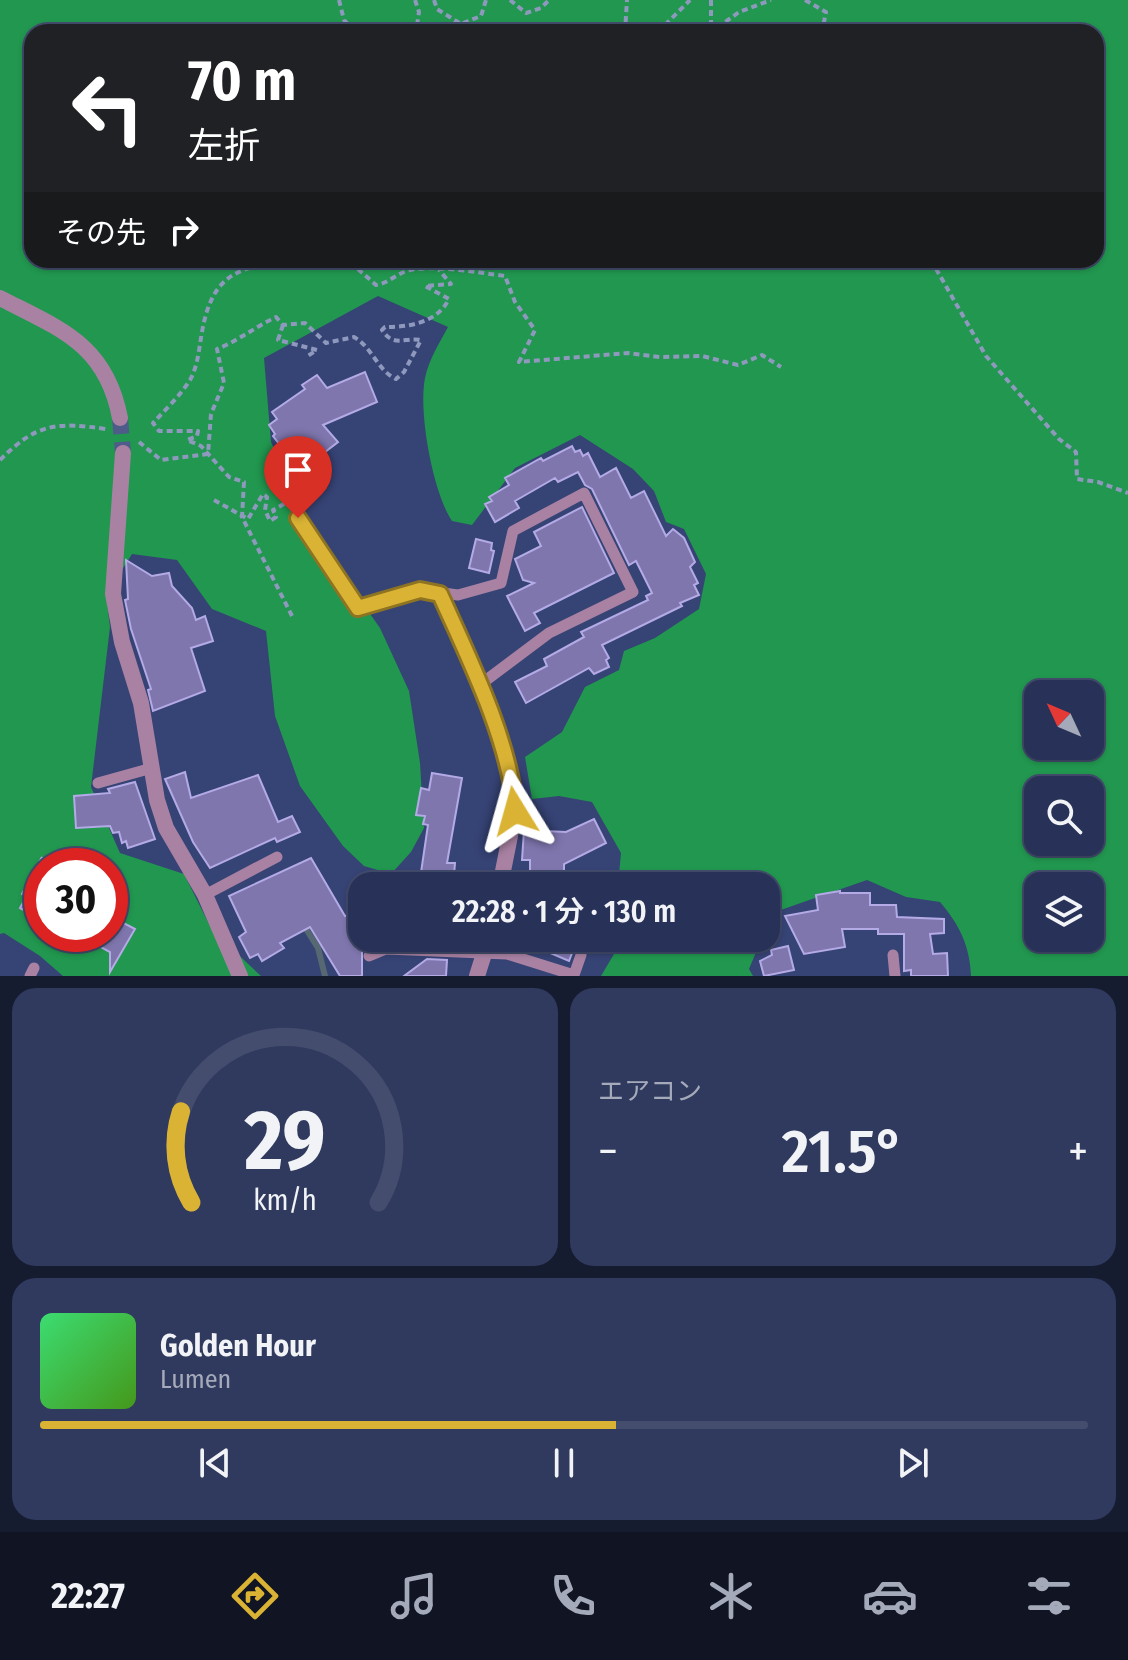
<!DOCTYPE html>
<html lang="ja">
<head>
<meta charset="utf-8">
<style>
	:root { --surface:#283258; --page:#303a5e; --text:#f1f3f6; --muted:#a5aaba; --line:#444d6e; --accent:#dab334 }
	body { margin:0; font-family:"Fira Sans Condensed","Noto Sans JP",sans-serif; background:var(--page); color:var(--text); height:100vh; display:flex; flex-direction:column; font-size:30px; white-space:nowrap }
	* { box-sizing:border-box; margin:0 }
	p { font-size:26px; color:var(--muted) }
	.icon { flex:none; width:44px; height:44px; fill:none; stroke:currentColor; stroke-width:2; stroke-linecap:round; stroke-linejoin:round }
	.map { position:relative; height:976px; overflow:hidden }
	.details { display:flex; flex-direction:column; gap:12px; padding:12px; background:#161c30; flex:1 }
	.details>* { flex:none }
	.hud { position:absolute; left:24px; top:24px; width:1080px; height:244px; border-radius:24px; box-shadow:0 2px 6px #0004,0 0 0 2px var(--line); background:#202124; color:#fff; overflow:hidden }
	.needle { width:52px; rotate:314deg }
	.fabs { position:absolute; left:1024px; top:680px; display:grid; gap:16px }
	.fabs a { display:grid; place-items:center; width:80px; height:80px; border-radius:16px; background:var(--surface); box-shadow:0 2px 6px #0004,0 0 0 2px var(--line); font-size:40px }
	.speed { position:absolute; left:24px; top:848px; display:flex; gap:16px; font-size:40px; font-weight:700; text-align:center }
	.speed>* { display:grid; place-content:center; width:104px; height:104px; border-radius:50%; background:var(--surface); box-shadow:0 2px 6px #0004,0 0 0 2px var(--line); line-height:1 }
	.speed .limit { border:12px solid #d22; background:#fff; color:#111 }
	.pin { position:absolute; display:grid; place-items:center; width:68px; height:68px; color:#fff; margin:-82px -34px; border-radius:50% 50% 50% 0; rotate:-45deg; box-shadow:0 0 8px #0007 }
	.pin .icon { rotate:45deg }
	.me { position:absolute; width:88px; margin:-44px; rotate:352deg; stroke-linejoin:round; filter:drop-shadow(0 0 6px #0008) }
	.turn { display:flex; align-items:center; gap:28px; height:168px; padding:0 32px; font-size:36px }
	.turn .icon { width:104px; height:104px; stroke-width:2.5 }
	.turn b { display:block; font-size:56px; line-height:68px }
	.then { display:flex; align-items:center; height:76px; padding:0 32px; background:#0003; gap:16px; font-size:30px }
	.big { font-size:60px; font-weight:600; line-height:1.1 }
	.details .card { flex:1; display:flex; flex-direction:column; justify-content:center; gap:12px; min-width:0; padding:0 28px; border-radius:24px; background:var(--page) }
	.details .dial { align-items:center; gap:0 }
	.dial svg { height:208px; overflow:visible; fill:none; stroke:var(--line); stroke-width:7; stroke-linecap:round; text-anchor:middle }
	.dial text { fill:var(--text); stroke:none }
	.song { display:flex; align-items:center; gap:24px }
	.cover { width:96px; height:96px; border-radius:12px; background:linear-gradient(135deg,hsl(140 70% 55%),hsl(100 70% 35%)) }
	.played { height:8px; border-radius:4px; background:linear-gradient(90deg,var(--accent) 55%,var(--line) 55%) }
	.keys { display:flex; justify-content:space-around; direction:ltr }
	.heat { display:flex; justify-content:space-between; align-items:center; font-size:44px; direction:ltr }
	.details .tiles { flex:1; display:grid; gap:12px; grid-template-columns:1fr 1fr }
	.card:last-child { grid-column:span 2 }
	.trip { position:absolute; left:348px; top:872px; width:432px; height:80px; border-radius:24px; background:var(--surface); box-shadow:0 2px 6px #0004,0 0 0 2px var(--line); font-weight:600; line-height:80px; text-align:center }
	.dock { display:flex; height:128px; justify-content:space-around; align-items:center; background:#101423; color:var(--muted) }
	.dock .icon { width:56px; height:56px }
	.dock .active { color:var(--accent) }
	.dock b { font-size:36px; color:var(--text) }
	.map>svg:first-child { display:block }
</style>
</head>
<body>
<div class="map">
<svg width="1128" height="976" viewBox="0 0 1128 976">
	<rect width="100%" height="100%" fill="#364375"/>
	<!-- forest -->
	<g fill="#21974f" fill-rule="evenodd">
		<path d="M0,0H1128V976H971C970,946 959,924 940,902L906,897L867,880L772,913L766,928V886H618L621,853L592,802L559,796L532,799L525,757L562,732L585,687L619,670L624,651L655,638L699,609L706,574L684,529L666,522L654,491L633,469L580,435L515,468L472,525L452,521C433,493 418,412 425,378C429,359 439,344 448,327L378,296L264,358L271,442L332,568L356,594L380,628L409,691L420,763L424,828L411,852L391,874L364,866L343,846L300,786L275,716L266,631L212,609L177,560L132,554L106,595L110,627L91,787L120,853L184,874L212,930L261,976H63L40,956L4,933L0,934ZM32,32H1096V260H32ZM1038,694H1090V746H1038ZM1038,790H1090V842H1038ZM42,866H110V934H42ZM1038,886H1090V938H1038Z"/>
		<path d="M615,938H762L749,969L753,976H601L614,954Z"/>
	</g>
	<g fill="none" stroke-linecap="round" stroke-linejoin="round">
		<!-- stream -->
		<path stroke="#566872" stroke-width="6" d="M303,924L318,948L325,976"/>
	</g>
	<!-- building -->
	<g fill="#7f76ae" stroke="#b3aae6" stroke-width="2">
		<path d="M365,372L377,402L323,425L338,442L320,456L324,461L305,477L273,436L275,434L269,425L277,419L272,412L305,389L302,385L317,375L327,388Z"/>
		<path d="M572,446L575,452L580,450L583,456L588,453L600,477L616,468L631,498L644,491L666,536L673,529L684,538L695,562L690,567L698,583L694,585L699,595L680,603L682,606L602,645L609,658L606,660L609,667L594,674L589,668L526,703L515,682L547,666L544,659L584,637L581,632L648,600L646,596L652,593L636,561L629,565L592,489L585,485L578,472L558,482L555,478L515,501L519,508L495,522L485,504L492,501L489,497L509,485L505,478L541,458L543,461Z"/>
		<path d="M582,507L614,573L534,613L540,623L525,631L507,596L534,583L523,580L515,559L541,546L534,532Z"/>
		<path d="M476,539L492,543L491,550L494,551L489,573L469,568Z"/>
		<path d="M126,560L152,576L169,573L172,586L192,608L196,620L205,616L213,641L191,648L205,691L153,711L148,690L151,689L131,629L125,600L128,599Z"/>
		<path d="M185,772L191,798L258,775L278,822L292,816L300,832L277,842L275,838L210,868L193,842L165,779Z"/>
		<path d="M432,773L462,778L447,863H455L453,886H419L428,825L423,824L425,816L416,815L421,788L429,790Z"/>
		<path d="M135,782L155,839L128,848L126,841L122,843L119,832L113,833L110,826L76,828L74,796L110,793L108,789Z"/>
		<path d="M594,819L606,843L564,864V886H530V860H522L524,830L566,832Z"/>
		<path d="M42,857V920L20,908L26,897L22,894Z"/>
		<path d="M311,858L345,916L362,912V976H340L310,927L280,943L284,948L262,961L258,954L250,958L239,937L246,932L229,896Z"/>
		<path d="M840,891V893H870V905H896L897,917L944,919V933L930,934L933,954L947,953L948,976H911V970L904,971V934H878V929H842L845,947L804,954L785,916L818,910L816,895Z"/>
		<path d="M110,916L135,929L110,972V952L77,934H110Z"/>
		<path d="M515,938H578L569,961Z"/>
		<path d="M788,946L794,970L764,976L760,961L772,955L771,950Z"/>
		<path d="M427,959L447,960L446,976H404Z"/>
	</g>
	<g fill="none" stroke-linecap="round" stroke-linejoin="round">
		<!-- minor-tunnel -->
		<path stroke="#4f5b89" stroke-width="16" stroke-dasharray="16 8" stroke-linecap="butt" d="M120,418L123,453"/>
		<!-- path -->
		<g stroke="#8f99bd" stroke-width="4" stroke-dasharray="6 4" stroke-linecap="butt">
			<path d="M339,0L344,20L355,32"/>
			<path d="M415,0L419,12L416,32"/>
			<path d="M434,0L437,9L461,24L481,16L486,0"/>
			<path d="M510,0L526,13L541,8L549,0"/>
			<path d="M711,0V24L720,26L739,12L771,0"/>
			<path d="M805,0L826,12L822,32"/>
			<path d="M625,32L627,0"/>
			<path d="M658,32L690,0"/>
			<path d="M340,260L358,269L376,285C388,283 394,276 404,272C425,263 482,273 505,276L515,302L535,330L519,362L628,353L660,357L702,356L738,365L762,355L781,367"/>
			<path d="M931,260L986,356L1059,439L1076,452L1077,479L1098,482L1128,493"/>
			<path d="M283,325L278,340L317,350L306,357"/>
			<path d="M139,442L161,460L208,454L211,414L224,383L217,349C238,341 255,327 276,317L283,325L305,323L326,343L354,337C372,347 378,371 396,379L404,372L421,340C404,337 394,348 382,330L385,327C409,327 437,323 449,299L425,286L451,284L439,270"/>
			<path d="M0,460C37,423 56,422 106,429"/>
			<path d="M214,500L248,519L263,494L267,497L265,510L270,521L276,517L273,510L293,499L290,492"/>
			<path d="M292,616L242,517L244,482L229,477L201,446L187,440L197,436L198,431H159L153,423C165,410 180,396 190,380C198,366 199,348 202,332C213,269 243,266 300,260"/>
		</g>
		<!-- service -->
		<g stroke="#a982a3" stroke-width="11">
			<path d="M298,518L358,608L420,590L458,595L501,583L513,531L584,493L633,592L549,633L481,684"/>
			<path d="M98,783L152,768"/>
			<path d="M205,895L277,857"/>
			<path d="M893,955L895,976"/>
			<path d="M369,956L386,949L507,954L574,975L581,955"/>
			<path d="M30,976L34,968"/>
		</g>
		<!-- minor -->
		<g stroke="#a982a3" stroke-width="16">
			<path d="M0,298C60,329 106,344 120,418"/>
			<path d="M123,453L113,594L122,642L141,703L157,800L166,828L205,895L240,976"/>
			<path d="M440,594L481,684L513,784L515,811L500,886"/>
			<path d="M477,976L489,938"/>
		</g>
	</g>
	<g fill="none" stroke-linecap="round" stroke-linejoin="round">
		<defs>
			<path id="route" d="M298,518L358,608L420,590L440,594C468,656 511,743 515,811"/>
		</defs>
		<!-- route casing -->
		<use href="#route" stroke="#8e7422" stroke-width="20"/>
		<!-- route -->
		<use href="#route" stroke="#dab334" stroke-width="14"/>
	</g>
</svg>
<div class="fabs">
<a><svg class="needle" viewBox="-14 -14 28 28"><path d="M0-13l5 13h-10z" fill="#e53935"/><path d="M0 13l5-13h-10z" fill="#a5aaba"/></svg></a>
<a><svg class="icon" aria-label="search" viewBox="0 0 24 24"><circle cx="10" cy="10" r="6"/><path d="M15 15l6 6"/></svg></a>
<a><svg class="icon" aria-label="layers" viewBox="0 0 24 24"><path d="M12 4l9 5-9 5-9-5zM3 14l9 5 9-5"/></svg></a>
</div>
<div class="speed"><div class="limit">30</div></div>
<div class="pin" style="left:298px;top:518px;background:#d93025"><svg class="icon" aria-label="arrive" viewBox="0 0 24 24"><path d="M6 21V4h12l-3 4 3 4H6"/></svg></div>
<svg class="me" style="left:515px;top:811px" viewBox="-20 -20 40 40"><path d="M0-17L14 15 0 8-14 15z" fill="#dab334" stroke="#fff" stroke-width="4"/></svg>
<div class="trip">22:28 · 1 分 · 130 m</div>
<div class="hud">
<div class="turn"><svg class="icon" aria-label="left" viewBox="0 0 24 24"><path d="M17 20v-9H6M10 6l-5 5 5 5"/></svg><div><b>70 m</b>左折</div></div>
<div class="then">その先<svg class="icon" aria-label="right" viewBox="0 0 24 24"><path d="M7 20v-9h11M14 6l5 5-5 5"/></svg></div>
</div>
</div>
<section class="details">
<div class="tiles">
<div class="card dial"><svg viewBox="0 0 100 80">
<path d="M14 69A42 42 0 1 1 86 69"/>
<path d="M14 69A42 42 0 0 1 10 34" stroke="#dab334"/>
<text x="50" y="56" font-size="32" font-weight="700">29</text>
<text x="50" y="72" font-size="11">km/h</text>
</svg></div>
<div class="card"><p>エアコン</p>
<div class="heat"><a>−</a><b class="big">21.5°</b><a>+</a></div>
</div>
<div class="card">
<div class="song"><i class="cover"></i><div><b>Golden Hour</b><p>Lumen</p></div></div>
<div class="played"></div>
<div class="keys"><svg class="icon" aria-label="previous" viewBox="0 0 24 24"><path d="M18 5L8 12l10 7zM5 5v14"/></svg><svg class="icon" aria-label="pause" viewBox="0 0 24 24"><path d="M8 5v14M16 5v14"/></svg><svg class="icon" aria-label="next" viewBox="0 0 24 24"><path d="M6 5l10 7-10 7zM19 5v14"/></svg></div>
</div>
</div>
</section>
<nav class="dock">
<b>22:27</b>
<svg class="icon active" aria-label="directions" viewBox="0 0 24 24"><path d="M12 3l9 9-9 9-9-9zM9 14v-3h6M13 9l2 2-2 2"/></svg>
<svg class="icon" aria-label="music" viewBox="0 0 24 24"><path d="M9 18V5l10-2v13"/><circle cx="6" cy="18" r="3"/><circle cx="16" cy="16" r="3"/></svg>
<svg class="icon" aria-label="phone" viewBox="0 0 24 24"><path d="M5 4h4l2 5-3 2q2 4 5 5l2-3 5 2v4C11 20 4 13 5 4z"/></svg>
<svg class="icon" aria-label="climate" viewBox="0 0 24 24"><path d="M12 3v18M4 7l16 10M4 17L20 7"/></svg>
<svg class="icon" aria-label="car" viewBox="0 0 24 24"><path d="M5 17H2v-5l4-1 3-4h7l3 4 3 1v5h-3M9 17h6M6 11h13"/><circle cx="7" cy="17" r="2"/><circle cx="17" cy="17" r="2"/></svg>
<svg class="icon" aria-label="filters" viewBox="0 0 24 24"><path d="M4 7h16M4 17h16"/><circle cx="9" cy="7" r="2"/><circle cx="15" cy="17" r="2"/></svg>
</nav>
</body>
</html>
